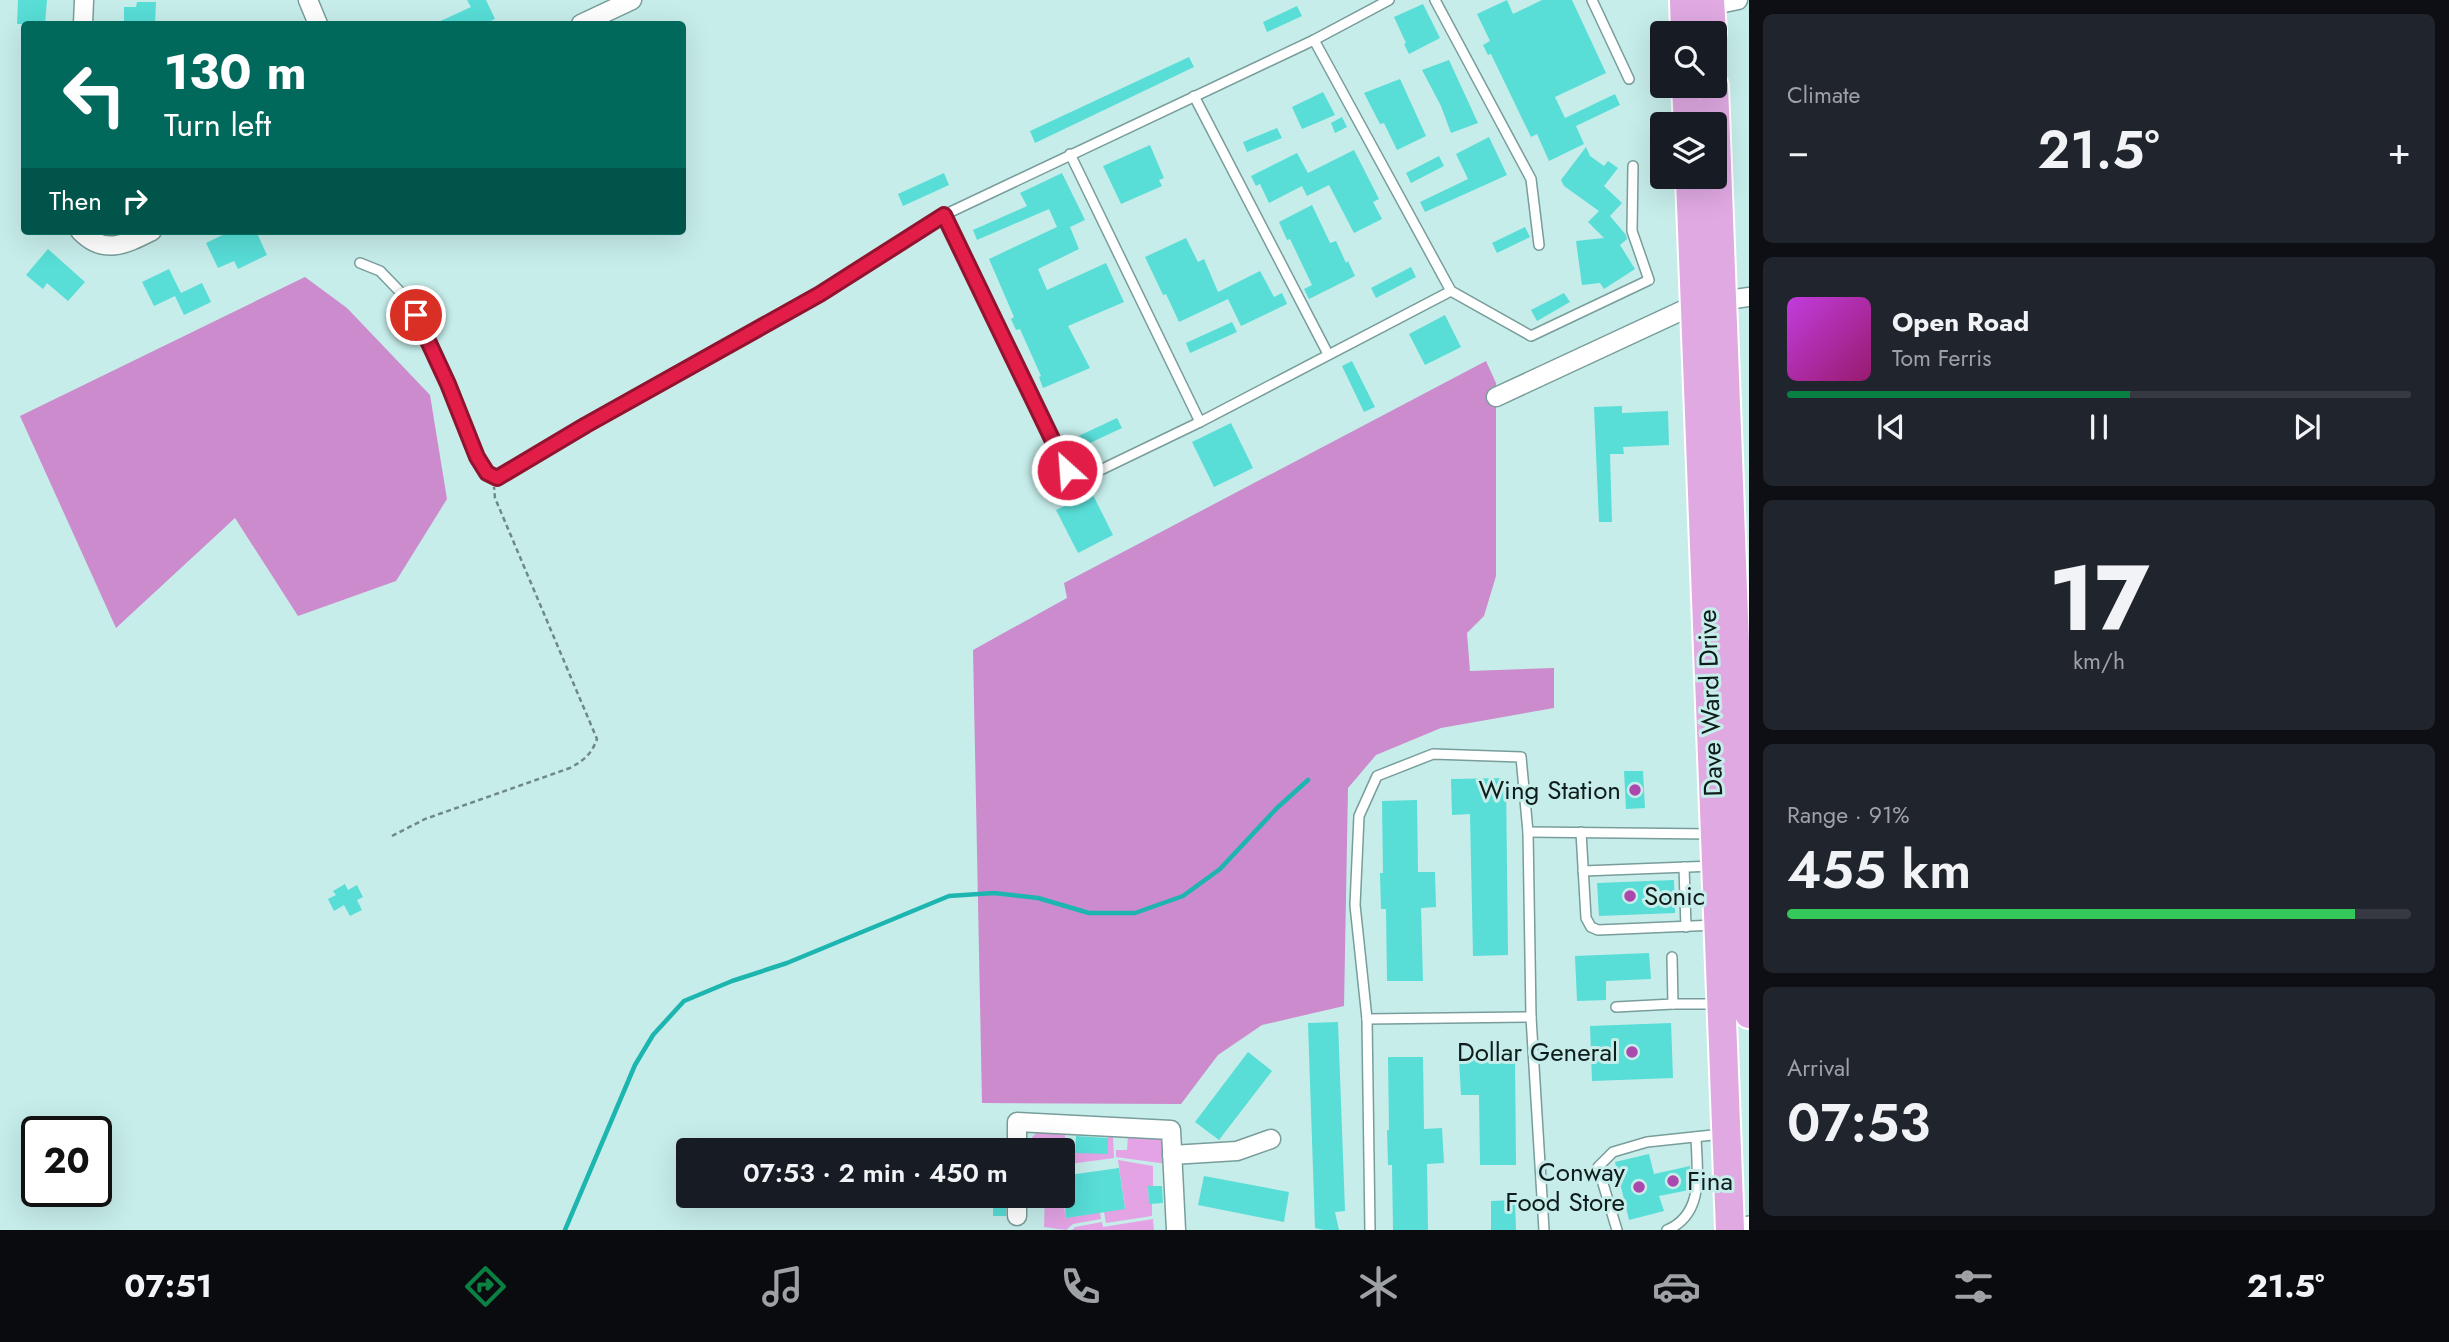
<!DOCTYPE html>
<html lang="en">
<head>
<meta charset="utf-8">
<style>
	:root { --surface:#171b24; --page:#20242c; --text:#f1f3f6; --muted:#9ea1a6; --line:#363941; --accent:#0b8043 }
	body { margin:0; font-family:Jost,sans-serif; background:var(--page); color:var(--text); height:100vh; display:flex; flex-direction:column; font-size:26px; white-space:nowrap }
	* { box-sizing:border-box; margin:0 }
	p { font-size:23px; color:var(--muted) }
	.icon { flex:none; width:38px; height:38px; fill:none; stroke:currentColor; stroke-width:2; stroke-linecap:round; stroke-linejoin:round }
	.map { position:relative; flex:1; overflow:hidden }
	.drawer { display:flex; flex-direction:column; gap:14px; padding:14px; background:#0d0f14; width:700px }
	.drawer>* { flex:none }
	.banner { position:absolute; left:21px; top:21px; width:665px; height:214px; border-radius:7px; box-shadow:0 7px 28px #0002; background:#00695c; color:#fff; overflow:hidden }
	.fabs { position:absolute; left:1650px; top:21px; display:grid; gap:14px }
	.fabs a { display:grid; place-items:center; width:77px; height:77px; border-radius:7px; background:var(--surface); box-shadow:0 7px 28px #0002; font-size:35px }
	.speed { position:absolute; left:21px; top:1116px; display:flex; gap:14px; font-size:35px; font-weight:700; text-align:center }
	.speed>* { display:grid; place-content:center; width:91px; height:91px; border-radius:50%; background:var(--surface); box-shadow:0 7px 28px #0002; line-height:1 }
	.speed .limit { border:4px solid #111; border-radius:10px; background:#fff; color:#111 }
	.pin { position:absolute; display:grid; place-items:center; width:60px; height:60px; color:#fff; margin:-30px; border:4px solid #fff; border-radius:50%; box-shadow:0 2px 7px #0007 }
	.me { position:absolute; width:77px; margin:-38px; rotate:334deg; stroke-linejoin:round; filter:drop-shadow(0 0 5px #0008) }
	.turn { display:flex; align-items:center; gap:24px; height:147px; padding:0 28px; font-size:32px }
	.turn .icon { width:91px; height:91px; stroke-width:2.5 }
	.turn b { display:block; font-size:49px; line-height:60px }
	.then { display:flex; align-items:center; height:66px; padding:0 28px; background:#0003; gap:14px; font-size:26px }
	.big { font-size:52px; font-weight:600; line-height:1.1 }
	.drawer .tile { flex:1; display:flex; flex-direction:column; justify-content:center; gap:10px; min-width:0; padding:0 24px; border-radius:10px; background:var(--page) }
	.drawer .dial { align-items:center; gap:0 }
	.dial b { font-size:91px; line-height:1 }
	.song { display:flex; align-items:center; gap:21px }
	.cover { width:84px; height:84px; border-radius:10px; background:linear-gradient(135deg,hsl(290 70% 55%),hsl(320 70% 35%)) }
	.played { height:7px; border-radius:4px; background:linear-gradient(90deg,var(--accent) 55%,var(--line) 55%) }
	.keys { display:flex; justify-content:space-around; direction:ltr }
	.heat { display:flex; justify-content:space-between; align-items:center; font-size:38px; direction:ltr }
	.charge { height:10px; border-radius:5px; background:linear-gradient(90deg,#34c759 91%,var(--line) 0) }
	.trip { position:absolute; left:676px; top:1138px; width:399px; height:70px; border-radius:7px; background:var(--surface); box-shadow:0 7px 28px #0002; font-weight:600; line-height:70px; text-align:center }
	.menu { display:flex; height:112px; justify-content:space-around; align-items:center; background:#090b0e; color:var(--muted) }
	.menu .icon { width:49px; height:49px }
	.menu .current { color:var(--accent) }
	.menu b { font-size:32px; color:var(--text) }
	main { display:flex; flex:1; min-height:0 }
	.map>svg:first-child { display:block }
</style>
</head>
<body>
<main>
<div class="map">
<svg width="1749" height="1230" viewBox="0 0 1749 1230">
	<rect width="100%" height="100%" fill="#c6edea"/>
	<!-- green -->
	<g fill="#e4a3e5">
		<path d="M1036,1133H1065V1148L1108,1154V1136H1113L1114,1158L1062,1165V1150H1042V1141H1029Z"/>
		<path d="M1128,1136L1167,1139V1164L1116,1157V1150H1127Z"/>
		<path d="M1118,1160L1153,1166V1186L1148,1187L1149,1203L1152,1204V1216L1106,1223L1104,1212L1125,1208Z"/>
		<path d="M1045,1195H1062L1066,1218L1100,1212L1101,1219L1073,1224L1066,1230L1044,1227Z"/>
		<path d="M1153,1219L1154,1230H1072L1075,1227L1102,1222L1103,1227Z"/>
	</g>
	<!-- forest -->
	<g fill="#cc8bcc">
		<path d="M305,277L347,308L430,395L447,499L396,581L298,616L235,518L116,628L20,416Z"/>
		<path d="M1486,361L1496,383V576L1484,616L1467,633L1470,671L1554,668V708L1441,728L1376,755L1348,788L1344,1006L1262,1025L1218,1055L1181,1104L982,1103L973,650L1067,598L1064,583Z"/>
	</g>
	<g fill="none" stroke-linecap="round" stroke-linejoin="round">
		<!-- stream -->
		<path stroke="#1db5af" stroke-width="4.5" d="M565,1230L635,1065L653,1035L684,1001L732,981L787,963L949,896L994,893L1038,898L1089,913H1135L1183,896L1220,869L1277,808L1308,780"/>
	</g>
	<!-- building -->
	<g fill="#58ddd7">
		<path d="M18,0H47L45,24H17Z"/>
		<path d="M467,0H486L495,19L484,24H434L471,7Z"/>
		<path d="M1507,0L1513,14L1542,0H1572L1606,73L1555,97L1565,118L1615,94L1620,105L1576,126L1584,144L1549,161L1537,134L1531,137L1491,54L1488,55L1483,45L1490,41L1477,14Z"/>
		<path d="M137,2H156L155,24H124V7H136Z"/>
		<path d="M1423,4L1440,38L1409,54L1404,44L1406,43L1394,17Z"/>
		<path d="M1297,6L1302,16L1267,32L1263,22Z"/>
		<path d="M1189,57L1194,67L1035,143L1030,131Z"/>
		<path d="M1449,60L1478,123L1451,133L1441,106L1422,70Z"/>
		<path d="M1400,79L1426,136L1397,150L1384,123L1380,124L1364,93Z"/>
		<path d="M1323,92L1335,115L1302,129L1292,107Z"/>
		<path d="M1342,117L1347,127L1335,133L1331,123Z"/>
		<path d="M1277,128L1282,138L1247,152L1243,142Z"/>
		<path d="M1489,137L1507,175L1425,212L1420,202L1468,179L1456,154Z"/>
		<path d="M1150,145L1164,178L1159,180L1162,186L1121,204L1103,166Z"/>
		<path d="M1586,147L1590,156L1604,166L1608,161L1618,168L1604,186L1622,203L1610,216L1626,235L1627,239L1620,245L1635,269L1604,289L1600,283L1582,285L1576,241L1604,238L1588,222L1599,211L1564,186L1561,180Z"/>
		<path d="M1354,150L1379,199L1373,202L1382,219L1354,233L1329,185L1307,196L1302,186L1269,203L1260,184L1256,186L1251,176L1297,153L1308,173Z"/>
		<path d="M1439,156L1444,166L1411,183L1406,173Z"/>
		<path d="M944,173L949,185L903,206L898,194Z"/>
		<path d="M1062,173L1085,220L1070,227L1079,249L1038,269L1047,290L1106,263L1124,302L1068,326L1090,368L1043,388L1039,377L1041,376L1020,329L1016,330L1011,319L1014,317L989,259L1057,227L1049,209L977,240L973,230L1027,206L1020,193Z"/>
		<path d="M1312,205L1330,243L1336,241L1346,263L1348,261L1355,276L1309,299L1304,289L1312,285L1290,239L1287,240L1279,222Z"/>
		<path d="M1525,227L1530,237L1497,253L1492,243Z"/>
		<path d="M231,231H256L267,255L238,269L234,261L218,268L206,243Z"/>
		<path d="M1186,238L1198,262L1204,259L1218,292L1260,271L1274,297L1282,293L1287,304L1241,326L1228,299L1179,322L1166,294L1163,295L1145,257Z"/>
		<path d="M48,249L85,282L68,301L47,283L43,289L26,275Z"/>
		<path d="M1411,267L1416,277L1376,298L1371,288Z"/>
		<path d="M169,269L181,293L202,283L211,302L184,315L175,296L154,306L142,282Z"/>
		<path d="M1564,293L1570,302L1537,321L1531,310Z"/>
		<path d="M1445,315L1461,347L1425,365L1409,334Z"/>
		<path d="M1232,322L1237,332L1190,353L1186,343Z"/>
		<path d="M1352,361L1375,407L1364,412L1342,366Z"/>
		<path d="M1622,406V413L1668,411L1669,445L1623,447L1624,454H1610L1612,522H1599L1594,407Z"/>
		<path d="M1117,418L1122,428L1075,450L1070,440Z"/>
		<path d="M1231,423L1253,468L1214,487L1192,442Z"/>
		<path d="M1092,493L1113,535L1078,553L1056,510Z"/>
		<path d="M1624,771H1643L1645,808L1626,809Z"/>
		<path d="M1506,778L1508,955L1473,956L1470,814L1452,815L1451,779Z"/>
		<path d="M1417,800L1418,872H1435L1436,907L1421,908L1423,981H1387L1386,909H1381L1380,873H1383L1382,801Z"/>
		<path d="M1674,880L1675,913L1599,916L1597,883Z"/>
		<path d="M345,884L348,890L357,885L363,897L357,900L362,910L350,916L344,905L334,911L328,899L336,895L333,891Z"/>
		<path d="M1649,953L1651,979L1606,981V1000L1577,1001L1575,956Z"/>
		<path d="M1338,1022L1345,1211L1335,1212L1339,1230H1324L1315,1228L1308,1023Z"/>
		<path d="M1671,1023L1673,1078L1592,1081L1590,1026Z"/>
		<path d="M1248,1052L1272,1071L1219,1140L1195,1122Z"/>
		<path d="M1388,1057H1423L1424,1129L1442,1128L1444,1163L1427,1164L1428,1230H1393L1392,1165H1388L1387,1130H1389Z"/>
		<path d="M1515,1058L1516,1165H1480L1479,1095H1461L1459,1060Z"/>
		<path d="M1076,1136L1108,1138V1154L1075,1153Z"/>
		<path d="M1649,1154L1654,1174L1690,1166L1689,1190L1659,1196L1664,1211L1629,1220L1615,1162Z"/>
		<path d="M1119,1168L1125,1209L1066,1218L1062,1176Z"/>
		<path d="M1204,1176L1289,1192L1284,1222L1198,1205Z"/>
		<path d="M1148,1186H1162L1163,1203L1149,1204Z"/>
		<rect x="993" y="1195" width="13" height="21"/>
		<path d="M1515,1200L1516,1230H1491V1201Z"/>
	</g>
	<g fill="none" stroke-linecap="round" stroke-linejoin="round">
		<defs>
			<g id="service">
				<path d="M1435,0L1531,179L1539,245"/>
				<path d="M1592,0L1629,79"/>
				<path d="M1314,40L1451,291L1531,336L1649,280L1632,231L1633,166"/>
				<path d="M1194,96L1328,354"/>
				<path d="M1070,154L1200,422"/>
				<path d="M944,215L1067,469L1090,475L1200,422L1451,291"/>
				<path d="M360,263L380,271L408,300L448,384L477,457L487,473L497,478L586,425L820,294L944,215L1314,40L1389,0"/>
				<path d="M1528,832L1711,834"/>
				<path d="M1581,832L1586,918L1591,927L1598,930L1716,925"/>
				<path d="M1684,867L1686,927"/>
				<path d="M1583,871L1714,866"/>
				<path d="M1673,1004H1717"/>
				<path d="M1616,1007L1673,1004L1672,957"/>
				<path d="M1367,1019L1531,1017"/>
				<path d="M1370,1230L1367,1019L1355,905L1359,816L1377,776L1433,754L1521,757L1528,832L1531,1017L1544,1230"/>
				<path d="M1617,1230L1598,1167L1613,1152L1647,1142L1722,1134"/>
				<path d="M1667,1230C1705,1214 1697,1170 1696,1137"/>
			</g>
			<g id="minor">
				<path d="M308,0L318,24"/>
				<path d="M1710,6L1738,0"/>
				<path d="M83,24L84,0"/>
				<path d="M581,24L632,0"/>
				<path d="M80,231C104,256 126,244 152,231"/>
				<path d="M1496,397L1694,305L1749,297"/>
				<path d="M1017,1150V1122L1171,1130L1176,1230"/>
				<path d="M1172,1155L1237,1151L1271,1139"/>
				<path d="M1017,1216V1195"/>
			</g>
			<path id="tertiary" d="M1746,1230L1749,1228"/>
			<g id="primary">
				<path d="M1684,0L1685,33"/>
				<path d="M1710,0L1712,33"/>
				<path d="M1686,86L1688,124"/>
				<path d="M1714,86L1749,1014"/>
				<path d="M1690,177L1730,1230"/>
			</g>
		</defs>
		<!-- service casing -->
		<use href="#service" stroke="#789d9a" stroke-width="12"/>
		<!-- minor casing -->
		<use href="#minor" stroke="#789d9a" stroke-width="21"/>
		<!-- tertiary casing -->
		<use href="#tertiary" stroke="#789d9a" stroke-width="26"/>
		<!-- primary casing -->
		<use href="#primary" stroke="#fff" stroke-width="32"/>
		<!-- path -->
		<path stroke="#6e8987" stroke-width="2.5" stroke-dasharray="5 3.5" stroke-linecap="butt" d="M392,836L425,819L570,768C584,760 591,755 597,739L495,498L494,487"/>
		<!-- service -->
		<use href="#service" stroke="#fff" stroke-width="9"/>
		<!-- minor -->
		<use href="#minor" stroke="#fff" stroke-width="18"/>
		<!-- tertiary -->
		<use href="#tertiary" stroke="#fff" stroke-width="23"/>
		<!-- primary -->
		<use href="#primary" stroke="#e0a9e2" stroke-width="28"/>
	</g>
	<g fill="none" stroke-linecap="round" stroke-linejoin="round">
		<defs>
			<path id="route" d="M416,315L448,384L477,457L487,473L497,478L586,425L820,294L944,215L1067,470"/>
		</defs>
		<!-- route casing -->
		<use href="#route" stroke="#92132f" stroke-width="18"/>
		<!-- route -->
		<use href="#route" stroke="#e11d48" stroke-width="12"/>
	</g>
	<!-- markers -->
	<g fill="#ab48ae" stroke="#c6edea" stroke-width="2.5">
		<circle cx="1635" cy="790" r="7"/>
		<circle cx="1630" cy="896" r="7"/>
		<circle cx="1632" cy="1052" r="7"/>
		<circle cx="1673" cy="1181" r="7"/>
		<circle cx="1639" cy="1187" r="7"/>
	</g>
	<g text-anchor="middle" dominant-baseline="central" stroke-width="6" stroke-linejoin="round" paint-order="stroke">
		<!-- street labels -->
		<g font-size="26" fill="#0e1c1b" stroke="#c6edea">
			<text transform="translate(1710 703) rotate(-92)">Dave Ward Drive</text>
		</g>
		<!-- poi labels -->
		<g font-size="26" fill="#0e1c1b" stroke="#c6edea" text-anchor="end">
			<text x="1621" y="790">Wing Station</text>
			<text x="1644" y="896" text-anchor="start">Sonic</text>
			<text x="1618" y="1052">Dollar General</text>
			<text x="1625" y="1172">Conway<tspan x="1625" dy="30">Food Store</tspan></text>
			<text x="1687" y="1181" text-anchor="start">Fina</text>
		</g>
	</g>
</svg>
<div class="fabs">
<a><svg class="icon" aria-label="search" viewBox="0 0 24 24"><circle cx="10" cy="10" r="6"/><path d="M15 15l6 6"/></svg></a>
<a><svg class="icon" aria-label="layers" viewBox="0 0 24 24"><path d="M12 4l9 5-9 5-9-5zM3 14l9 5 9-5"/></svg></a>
</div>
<div class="speed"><div class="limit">20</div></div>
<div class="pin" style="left:416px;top:315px;background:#d93025"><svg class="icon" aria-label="arrive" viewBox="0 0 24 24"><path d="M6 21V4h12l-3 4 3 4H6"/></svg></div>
<svg class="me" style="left:1067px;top:470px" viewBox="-20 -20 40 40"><circle r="17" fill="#e11d48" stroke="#fff" stroke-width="3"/><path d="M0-11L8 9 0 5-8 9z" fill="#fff"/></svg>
<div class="trip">07:53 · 2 min · 450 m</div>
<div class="banner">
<div class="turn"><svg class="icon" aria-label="left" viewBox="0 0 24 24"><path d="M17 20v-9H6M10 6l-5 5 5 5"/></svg><div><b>130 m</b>Turn left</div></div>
<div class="then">Then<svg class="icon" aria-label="right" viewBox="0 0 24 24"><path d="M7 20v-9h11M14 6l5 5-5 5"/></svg></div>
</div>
</div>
<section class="drawer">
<div class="tile"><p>Climate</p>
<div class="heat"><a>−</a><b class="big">21.5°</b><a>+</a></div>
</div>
<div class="tile">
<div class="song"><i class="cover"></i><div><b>Open Road</b><p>Tom Ferris</p></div></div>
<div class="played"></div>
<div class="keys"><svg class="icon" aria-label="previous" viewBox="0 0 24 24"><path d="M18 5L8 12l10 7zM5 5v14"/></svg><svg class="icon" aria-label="pause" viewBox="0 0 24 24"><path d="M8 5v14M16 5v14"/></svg><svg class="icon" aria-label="next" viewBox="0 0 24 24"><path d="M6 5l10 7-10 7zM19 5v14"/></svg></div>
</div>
<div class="tile dial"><b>17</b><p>km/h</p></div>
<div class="tile"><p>Range · 91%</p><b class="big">455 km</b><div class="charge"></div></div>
<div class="tile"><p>Arrival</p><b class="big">07:53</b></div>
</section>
</main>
<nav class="menu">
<b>07:51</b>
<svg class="icon current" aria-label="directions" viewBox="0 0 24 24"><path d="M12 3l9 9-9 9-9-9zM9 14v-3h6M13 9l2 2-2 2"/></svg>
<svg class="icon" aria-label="music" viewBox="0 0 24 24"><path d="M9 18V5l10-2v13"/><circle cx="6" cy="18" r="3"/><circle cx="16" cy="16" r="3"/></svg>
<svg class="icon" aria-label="phone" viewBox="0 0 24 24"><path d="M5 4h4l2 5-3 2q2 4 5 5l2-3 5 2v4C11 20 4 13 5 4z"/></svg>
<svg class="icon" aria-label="climate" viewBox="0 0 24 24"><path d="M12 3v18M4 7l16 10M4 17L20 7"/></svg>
<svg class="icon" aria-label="car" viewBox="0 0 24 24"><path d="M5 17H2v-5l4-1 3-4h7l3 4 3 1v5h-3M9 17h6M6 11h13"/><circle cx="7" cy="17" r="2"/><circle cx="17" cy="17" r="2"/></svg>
<svg class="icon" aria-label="filters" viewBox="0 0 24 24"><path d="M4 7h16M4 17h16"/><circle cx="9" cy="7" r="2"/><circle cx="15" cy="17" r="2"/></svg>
<b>21.5°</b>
</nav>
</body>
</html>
